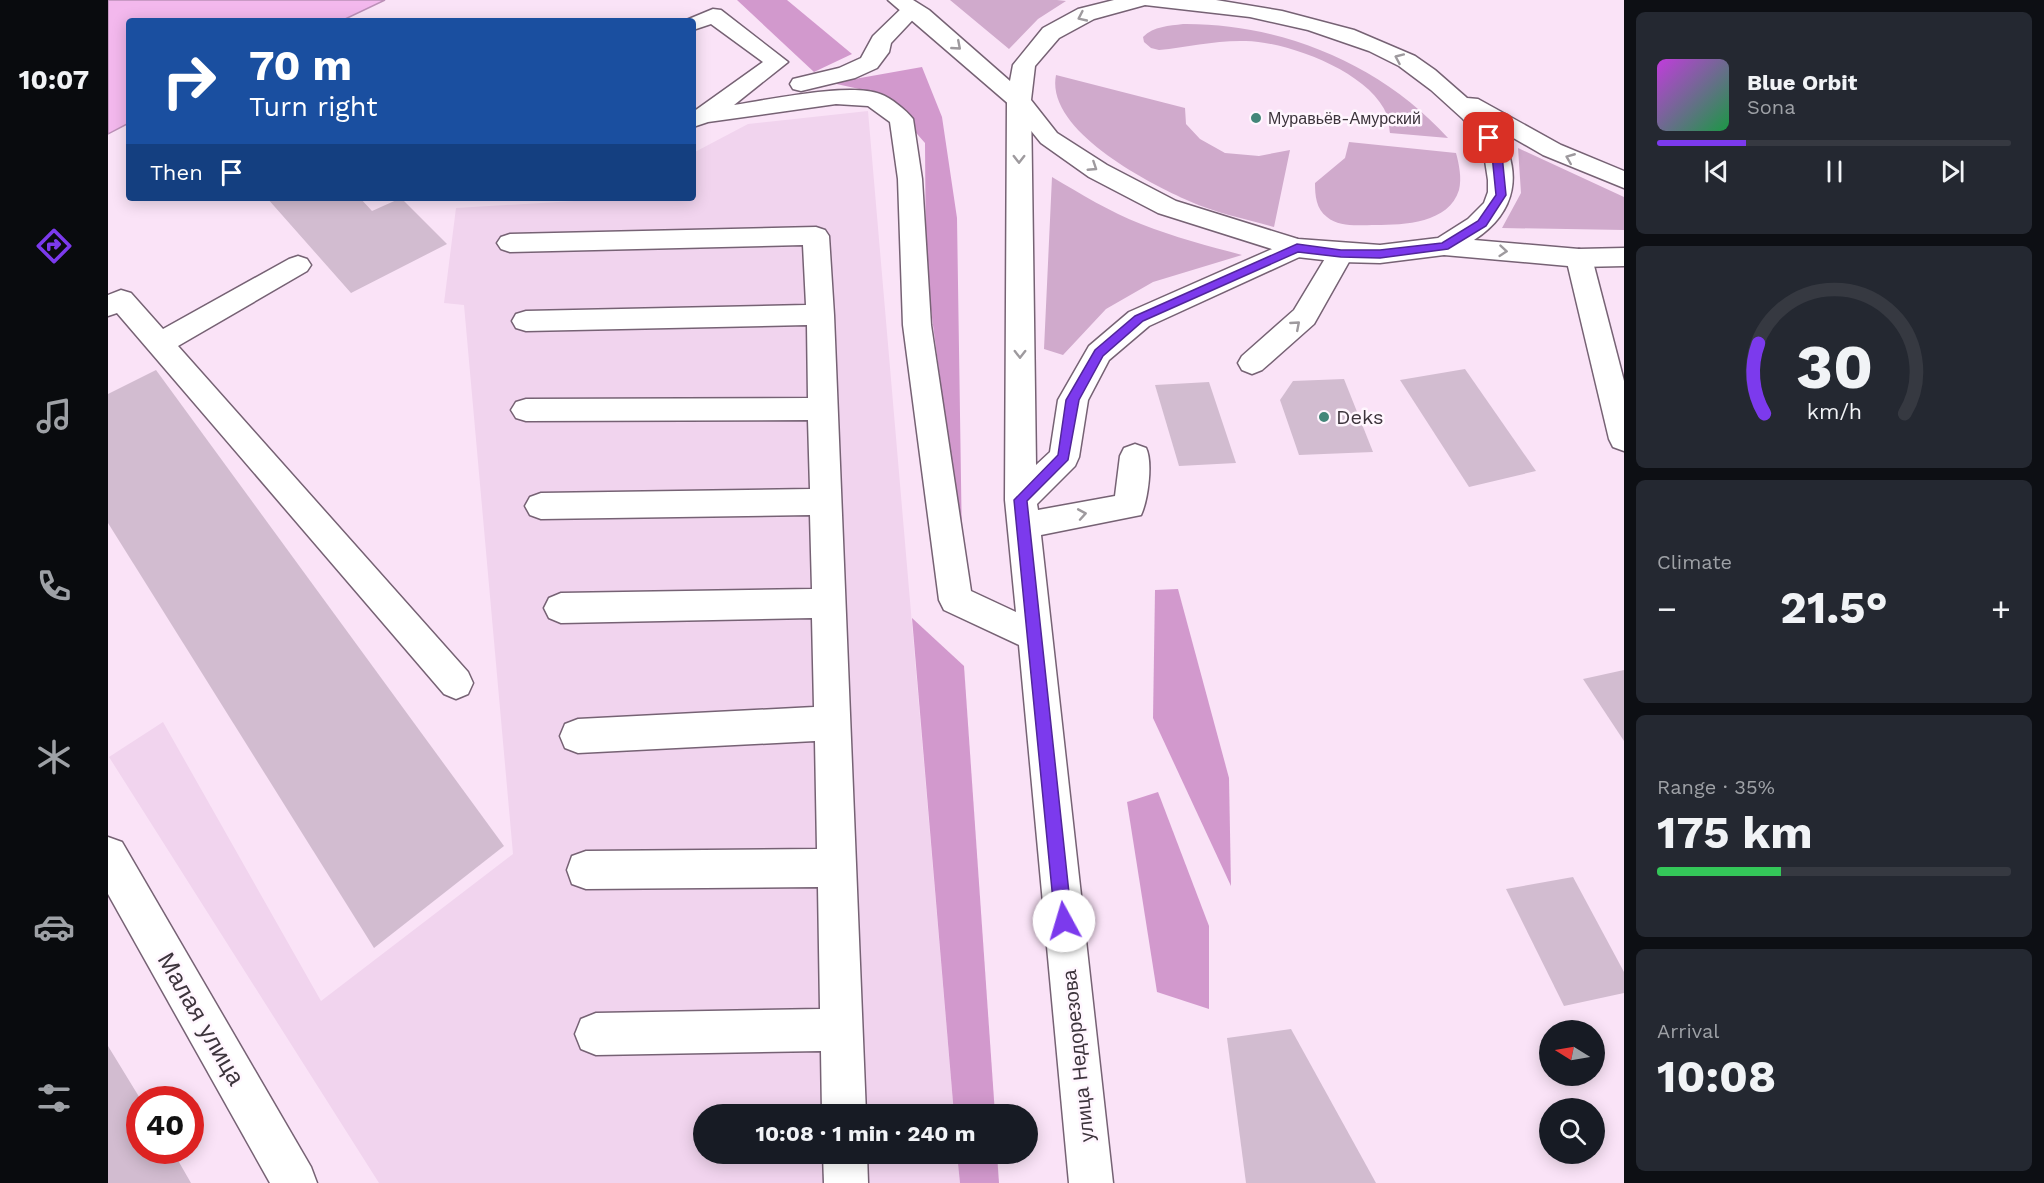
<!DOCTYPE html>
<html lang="en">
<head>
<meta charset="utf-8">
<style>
	:root { --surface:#171b24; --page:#242831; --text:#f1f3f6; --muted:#9ea1a6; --line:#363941; --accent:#7c3aed }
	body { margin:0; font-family:"Work Sans",sans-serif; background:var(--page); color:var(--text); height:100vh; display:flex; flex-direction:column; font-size:22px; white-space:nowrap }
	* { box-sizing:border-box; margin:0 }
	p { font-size:20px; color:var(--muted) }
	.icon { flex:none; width:33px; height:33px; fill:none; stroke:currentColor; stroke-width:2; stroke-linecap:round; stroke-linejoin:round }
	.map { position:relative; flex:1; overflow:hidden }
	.drawer { display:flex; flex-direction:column; gap:12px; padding:12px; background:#0d0f14; width:420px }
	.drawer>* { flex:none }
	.top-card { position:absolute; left:18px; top:18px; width:570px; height:183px; border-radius:6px; box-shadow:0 3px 15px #0003; background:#1a4fa0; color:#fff; overflow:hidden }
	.needle { width:39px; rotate:281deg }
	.tools { position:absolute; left:1431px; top:1020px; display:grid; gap:12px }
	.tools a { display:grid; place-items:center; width:66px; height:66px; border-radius:50%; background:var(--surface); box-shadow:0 3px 15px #0003; font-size:30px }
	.speed { position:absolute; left:18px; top:1086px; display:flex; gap:12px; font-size:30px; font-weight:700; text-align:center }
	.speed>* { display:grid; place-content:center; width:78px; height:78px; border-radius:50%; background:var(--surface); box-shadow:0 3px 15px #0003; line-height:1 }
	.speed .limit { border:9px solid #d22; background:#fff; color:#111 }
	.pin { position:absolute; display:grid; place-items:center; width:51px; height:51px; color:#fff; margin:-26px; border-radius:12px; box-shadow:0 3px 9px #0006 }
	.me { position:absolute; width:66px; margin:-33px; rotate:354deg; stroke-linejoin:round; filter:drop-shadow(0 0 4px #0008) }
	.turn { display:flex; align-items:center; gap:21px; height:126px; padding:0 24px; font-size:27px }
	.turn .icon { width:78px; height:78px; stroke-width:2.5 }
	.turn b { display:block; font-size:42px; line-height:51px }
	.then { display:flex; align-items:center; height:57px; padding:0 24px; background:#0003; gap:12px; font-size:22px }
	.big { font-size:45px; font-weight:700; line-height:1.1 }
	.drawer .widget { flex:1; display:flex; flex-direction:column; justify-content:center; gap:9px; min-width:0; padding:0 21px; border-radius:9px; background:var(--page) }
	.drawer .dial { align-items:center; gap:0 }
	.dial svg { height:156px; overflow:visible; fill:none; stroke:var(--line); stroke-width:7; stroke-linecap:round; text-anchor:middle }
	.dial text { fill:var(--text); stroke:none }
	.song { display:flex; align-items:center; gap:18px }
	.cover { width:72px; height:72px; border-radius:9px; background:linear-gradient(135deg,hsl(290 70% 55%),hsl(140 70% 35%)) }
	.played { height:6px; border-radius:3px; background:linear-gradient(90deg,var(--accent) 25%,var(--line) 25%) }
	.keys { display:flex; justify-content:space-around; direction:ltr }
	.heat { display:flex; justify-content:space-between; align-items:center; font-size:33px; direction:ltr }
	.charge { height:9px; border-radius:4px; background:linear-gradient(90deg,#34c759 35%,var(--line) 0) }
	.trip { position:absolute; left:585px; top:1104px; width:345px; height:60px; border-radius:30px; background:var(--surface); box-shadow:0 3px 15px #0003; font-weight:700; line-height:60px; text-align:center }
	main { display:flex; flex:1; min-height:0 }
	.dock { display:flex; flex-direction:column; width:108px; justify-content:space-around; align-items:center; background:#090b0e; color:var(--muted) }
	.dock .icon { width:42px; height:42px }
	.dock .active { color:var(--accent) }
	.dock b { font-size:27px; color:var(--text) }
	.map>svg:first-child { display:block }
</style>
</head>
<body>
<main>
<nav class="dock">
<b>10:07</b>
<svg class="icon active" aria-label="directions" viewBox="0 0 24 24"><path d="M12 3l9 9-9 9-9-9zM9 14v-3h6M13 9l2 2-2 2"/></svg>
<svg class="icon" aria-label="music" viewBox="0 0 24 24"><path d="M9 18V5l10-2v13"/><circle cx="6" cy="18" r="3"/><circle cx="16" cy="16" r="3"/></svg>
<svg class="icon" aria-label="phone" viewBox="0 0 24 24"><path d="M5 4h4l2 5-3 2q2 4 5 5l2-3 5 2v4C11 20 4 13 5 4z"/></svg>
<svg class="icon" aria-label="climate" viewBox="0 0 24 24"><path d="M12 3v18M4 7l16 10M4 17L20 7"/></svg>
<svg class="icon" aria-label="car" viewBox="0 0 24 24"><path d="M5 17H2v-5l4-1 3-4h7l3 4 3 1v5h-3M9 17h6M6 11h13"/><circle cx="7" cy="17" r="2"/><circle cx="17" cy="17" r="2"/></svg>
<svg class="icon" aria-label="filters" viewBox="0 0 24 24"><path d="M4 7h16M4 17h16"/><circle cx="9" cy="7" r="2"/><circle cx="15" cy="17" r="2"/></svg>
</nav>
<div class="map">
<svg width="1516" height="1183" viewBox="0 0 1516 1183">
	<rect width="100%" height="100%" fill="#fae3f7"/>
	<!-- built -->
	<path fill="#f1d4ee" d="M760,111L846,1114H596V1154H849L852,1183H271L1,757L55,722L213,1001L405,854L356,305L336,303L348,208L500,199L585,198V153L640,124Z"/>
	<!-- green -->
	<g fill="#d0aacc">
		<path d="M842,0H949L958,1L930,19L901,49Z"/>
		<path d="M1075,24C1174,23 1274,65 1340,138L1282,133C1281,128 1281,120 1279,115C1262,72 1180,42 1138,41C1108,40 1080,47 1051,50L1043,48L1036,42L1035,37C1046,26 1061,26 1075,24Z"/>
		<path d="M948,75L1077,108L1078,124L1092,139L1117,153L1151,156L1182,150L1166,227C1137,219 1108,213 1081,201C1040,183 937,130 948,75Z"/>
		<path d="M1241,142L1348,153C1351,164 1354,178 1351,190C1341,223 1296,225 1268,225C1252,225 1232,228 1219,217C1208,209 1207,195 1207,183L1237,158Z"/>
		<path d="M1410,148L1516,197V230L1394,228L1413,193Z"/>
		<path d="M944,177C973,194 1002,212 1033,224C1066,237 1100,246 1134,255L1045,282L998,309L955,355L936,349Z"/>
	</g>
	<!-- forest -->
	<g fill="#d299cd">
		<path d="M629,0H679L744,54L706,72Z"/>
		<path d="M814,67L834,117L849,218L854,545L818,272L817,143L774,94L724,83Z"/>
		<path d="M1070,589L1121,778L1123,886L1045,718L1047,590Z"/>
		<path d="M804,618L856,666L887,1114H846Z"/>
		<path d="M1050,792L1101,926V1009L1049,992L1019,802Z"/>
		<path d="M849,1154H889L891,1183H852Z"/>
	</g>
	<!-- water -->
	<path fill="#f3b8ed" stroke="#bc90b8" stroke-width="1.5" d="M0,0H277L233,21H21V123L0,134Z"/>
	<!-- building -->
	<g fill="#d2bcd0">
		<path d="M159,198H252L264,211L293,198L339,244L243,293Z"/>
		<path d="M1357,369L1428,471L1361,487L1292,380Z"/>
		<path d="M48,370L396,846L266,948L0,523V394Z"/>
		<path d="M1236,379L1265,452L1191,455L1172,400L1185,381Z"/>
		<path d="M1101,382L1128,463L1071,466L1047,385Z"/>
		<path d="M1516,670V741L1475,679Z"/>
		<path d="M1465,877L1516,972V993L1456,1006L1398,889Z"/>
		<path d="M1183,1029L1268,1183H1138L1119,1038Z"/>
		<path d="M0,1046L33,1100L32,1150H64L83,1183H0Z"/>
	</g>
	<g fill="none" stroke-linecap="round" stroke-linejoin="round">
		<defs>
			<g id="minor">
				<path d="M804,3L811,5L815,9L783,43L781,52L769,68L747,78L693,91L685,89L682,84L685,79L731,68L753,58L765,36L797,5Z"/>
				<path d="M605,9L613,10L680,62L626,105C660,100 742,82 772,94C783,98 798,110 805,119L814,179L823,325L863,591L908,612L897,500L899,101L903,96L911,94L919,96L923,101L928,465L942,452L950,400L981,346L1021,312L1180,242L1189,239L1198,242L1202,248L1198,254L1041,326L1001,360L980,400L971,457L967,466L929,504L930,510L1007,496L1012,456L1016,448L1027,444L1038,448C1045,462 1040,500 1033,515L933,535L1005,1183H961L911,645L836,610L831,600L795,325L790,179L782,122L760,106L728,104L600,122L585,127V112L655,62L603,24L585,30V21H576Z"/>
				<path d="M708,227L717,230L721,236L726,315L758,1114H714L713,1051L488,1055L473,1049L467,1034L473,1019L488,1013L712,1009L710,887L478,889L464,884L459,870L464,856L478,851L709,849L707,741L470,753L457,748L452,736L457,724L470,719L706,707L704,618L453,623L441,618L436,608L441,598L453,593L704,589L702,515L433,519L422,515L417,506L422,497L433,493L702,489L700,420L418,421L408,418L403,410L408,402L418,399L700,398L699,325L418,331L408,328L404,321L408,314L418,311L698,305L695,245L402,252L393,249L389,243L393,237L402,234Z"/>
				<path d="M1233,244L1242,247L1246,253L1206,324L1154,370L1144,374L1134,370L1130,363L1134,356L1186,310L1224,247Z"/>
				<path d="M1471,249L1480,252L1484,258L1516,381V451L1505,447L1501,439L1458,258L1462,252Z"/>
				<path d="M190,256L199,259L203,265L199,271L70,346L360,672L365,683L360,694L348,699L336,694L9,313L0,316V295L13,290L23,293L55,329L181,259Z"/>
				<path d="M0,837L14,842L203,1167L209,1183H162L0,894Z"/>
				<path d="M715,1154H759L760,1183H716Z"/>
			</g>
			<path id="major" d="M780,0H805L821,10L902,81L905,65L935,28L970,9L1006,0H1108L1174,11L1246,30L1307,56L1327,70L1359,98L1370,99L1453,145L1516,171V188L1435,155L1388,128C1416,171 1409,212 1366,240L1471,249L1516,248V266L1471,267L1336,255L1272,263L1233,262L1189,257L1050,213L981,177L933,143L903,106ZM1037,5L1142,17L1200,30L1261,51L1291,66L1323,90L1355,119L1370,136L1376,154L1380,180V192L1376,203L1360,219L1330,238L1272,245L1190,239L1068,201L999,165L949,133L923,100L927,66L951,38L986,19Z"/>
		</defs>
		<!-- minor casing -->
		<use href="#minor" stroke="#766274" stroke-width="3"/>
		<!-- major casing -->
		<use href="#major" stroke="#766274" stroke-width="3"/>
		<!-- minor -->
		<use href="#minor" fill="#fff" fill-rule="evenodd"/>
		<!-- major -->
		<use href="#major" fill="#fff" fill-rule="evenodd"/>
	</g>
	<!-- one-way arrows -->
	<defs><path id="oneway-chevron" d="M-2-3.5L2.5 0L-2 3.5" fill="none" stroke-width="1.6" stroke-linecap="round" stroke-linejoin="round" transform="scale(1.5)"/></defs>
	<g stroke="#9e9a9e">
		<use href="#oneway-chevron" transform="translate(974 17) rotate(155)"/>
		<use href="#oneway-chevron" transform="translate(849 46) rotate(41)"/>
		<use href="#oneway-chevron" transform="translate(1291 58) rotate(-156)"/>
		<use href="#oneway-chevron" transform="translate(1462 158) rotate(-158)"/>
		<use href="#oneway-chevron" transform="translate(911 159) rotate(90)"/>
		<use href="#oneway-chevron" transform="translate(985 167) rotate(33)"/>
		<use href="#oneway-chevron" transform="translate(1395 251) rotate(5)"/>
		<use href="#oneway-chevron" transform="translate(1188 325) rotate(-41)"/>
		<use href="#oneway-chevron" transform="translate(912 354) rotate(90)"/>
		<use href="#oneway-chevron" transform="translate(974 514) rotate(-10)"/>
	</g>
	<!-- route -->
	<path fill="#7c3aed" stroke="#51269a" stroke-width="1.5" d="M1381,135L1386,138L1394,155L1398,195L1378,226L1340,249L1272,258L1233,257L1190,252L1035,321L995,356L971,400L960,460L919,501L964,921L961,927L956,930L950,927L947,921L906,500L950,455L958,400L987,350L1027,316L1189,244L1233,250H1272L1334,243L1370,221L1388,195L1384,155L1376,138Z"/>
	<!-- markers -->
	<g fill="#438679" stroke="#fff6fe" stroke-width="2">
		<circle cx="1148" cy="118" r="6"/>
		<circle cx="1216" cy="417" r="6"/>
	</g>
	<g text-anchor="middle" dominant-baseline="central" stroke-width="5" stroke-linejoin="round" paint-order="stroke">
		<!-- far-poi labels -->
		<g font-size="16" fill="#3d343c" stroke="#fff6fe" text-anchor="start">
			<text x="1160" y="118">Муравьёв-Амурский</text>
		</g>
		<!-- poi labels -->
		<g font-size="20" fill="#3d343c" stroke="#fff6fe" text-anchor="start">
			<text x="1228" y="417">Deks</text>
		</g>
		<!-- street labels -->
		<g font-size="20" fill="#3d343c" stroke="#fff6fe">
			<text transform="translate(970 1056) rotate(-96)">улица Недорезова</text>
		</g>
		<!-- near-street labels -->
		<g font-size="24" fill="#3d343c" stroke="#fff6fe">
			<text transform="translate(93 1019) rotate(60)">Малая улица</text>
		</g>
	</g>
</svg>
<div class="tools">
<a><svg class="needle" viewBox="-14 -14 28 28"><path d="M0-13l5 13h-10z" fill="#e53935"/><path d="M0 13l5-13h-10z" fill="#9ea1a6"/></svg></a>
<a><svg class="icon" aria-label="search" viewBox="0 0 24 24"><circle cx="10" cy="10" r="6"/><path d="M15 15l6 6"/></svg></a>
</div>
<div class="speed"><div class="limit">40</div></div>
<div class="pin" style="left:1381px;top:138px;background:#d93025"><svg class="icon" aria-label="arrive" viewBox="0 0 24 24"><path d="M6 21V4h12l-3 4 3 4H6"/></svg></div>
<svg class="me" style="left:956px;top:921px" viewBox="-20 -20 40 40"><circle r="19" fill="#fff"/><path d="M0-13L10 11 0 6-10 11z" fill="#7c3aed"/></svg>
<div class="trip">10:08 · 1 min · 240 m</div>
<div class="top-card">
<div class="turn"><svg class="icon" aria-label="right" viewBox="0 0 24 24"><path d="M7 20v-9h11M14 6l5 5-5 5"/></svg><div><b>70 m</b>Turn right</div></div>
<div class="then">Then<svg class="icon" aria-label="arrive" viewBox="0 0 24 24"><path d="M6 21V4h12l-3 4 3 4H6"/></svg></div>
</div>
</div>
<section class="drawer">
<div class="widget">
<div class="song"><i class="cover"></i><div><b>Blue Orbit</b><p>Sona</p></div></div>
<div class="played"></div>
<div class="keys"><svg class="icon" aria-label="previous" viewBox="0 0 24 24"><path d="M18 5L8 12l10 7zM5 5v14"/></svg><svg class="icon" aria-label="pause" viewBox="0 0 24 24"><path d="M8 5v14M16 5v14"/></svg><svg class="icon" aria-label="next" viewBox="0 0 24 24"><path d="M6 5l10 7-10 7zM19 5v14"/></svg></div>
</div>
<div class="widget dial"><svg viewBox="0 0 100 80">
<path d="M14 69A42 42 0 1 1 86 69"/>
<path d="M14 69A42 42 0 0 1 11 33" stroke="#7c3aed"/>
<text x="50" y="56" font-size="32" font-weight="700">30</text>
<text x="50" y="72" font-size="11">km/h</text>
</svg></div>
<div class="widget"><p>Climate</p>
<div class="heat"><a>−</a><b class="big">21.5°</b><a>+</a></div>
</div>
<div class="widget"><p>Range · 35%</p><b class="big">175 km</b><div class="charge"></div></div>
<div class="widget"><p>Arrival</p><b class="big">10:08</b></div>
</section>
</main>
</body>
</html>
